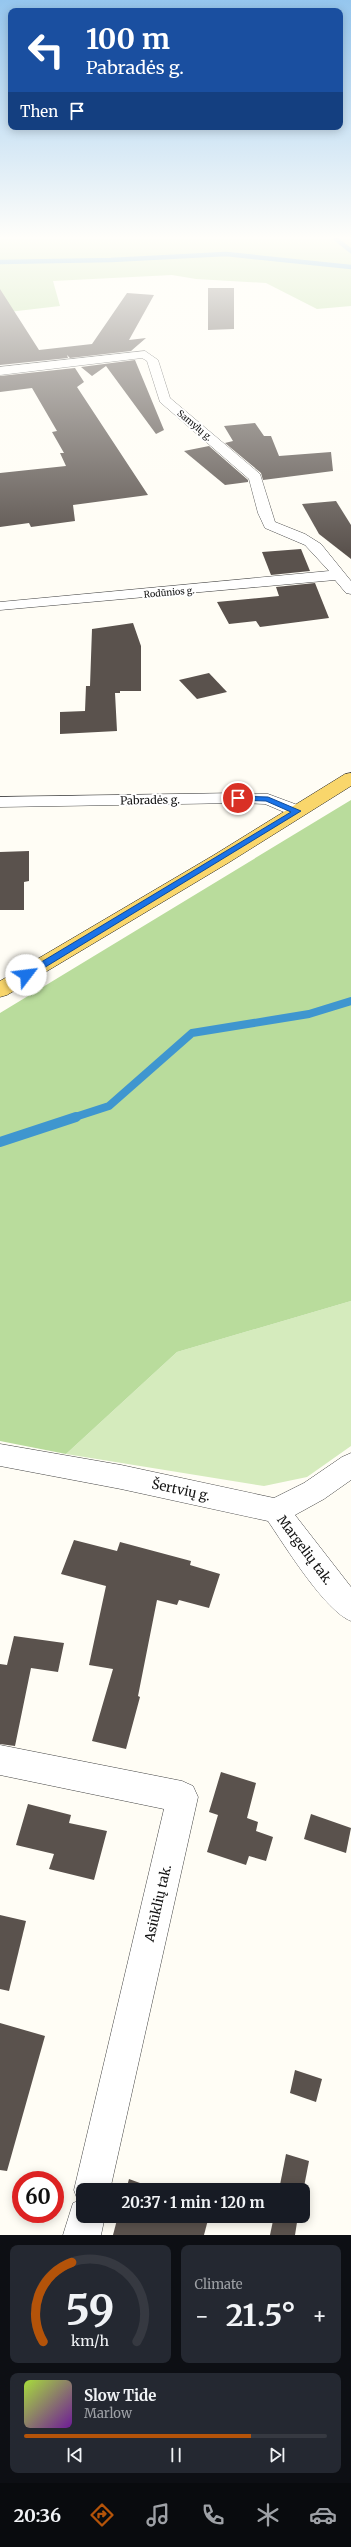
<!DOCTYPE html>
<html lang="en">
<head>
<meta charset="utf-8">
<style>
	:root { --surface:#171b24; --page:#242831; --text:#f1f3f6; --muted:#9ea1a6; --line:#363941; --accent:#b45309 }
	body { margin:0; font-family:Merriweather,serif; background:var(--page); color:var(--text); height:100vh; display:flex; flex-direction:column; font-size:15px; white-space:nowrap }
	* { box-sizing:border-box; margin:0 }
	p { font-size:13px; color:var(--muted) }
	.icon { flex:none; width:22px; height:22px; fill:none; stroke:currentColor; stroke-width:2; stroke-linecap:round; stroke-linejoin:round }
	.map { position:relative; height:2235px; overflow:hidden }
	.side { display:flex; flex-direction:column; gap:10px; padding:10px; background:#0d0f14; flex:1 }
	.side>* { flex:none }
	.hud { position:absolute; left:8px; top:8px; width:335px; height:122px; border-radius:8px; box-shadow:0 2px 10px #0003; background:#1a4fa0; color:#fff; overflow:hidden }
	.speed { position:absolute; left:12px; top:2171px; display:flex; gap:8px; font-size:20px; font-weight:700; text-align:center }
	.speed>* { display:grid; place-content:center; width:52px; height:52px; border-radius:50%; background:var(--surface); box-shadow:0 2px 10px #0003; line-height:1 }
	.speed .limit { border:6px solid #d22; background:#fff; color:#111 }
	.pin { position:absolute; display:grid; place-items:center; width:34px; height:34px; color:#fff; margin:-17px; border:2px solid #fff; border-radius:50%; box-shadow:0 1px 4px #0007 }
	.me { position:absolute; width:44px; margin:-22px; rotate:60deg; stroke-linejoin:round; filter:drop-shadow(0 0 3px #0008) }
	.turn { display:flex; align-items:center; gap:14px; height:84px; padding:0 12px; font-size:18px }
	.turn .icon { width:52px; height:52px; stroke-width:2.5 }
	.turn b { display:block; font-size:28px; line-height:34px }
	.then { display:flex; align-items:center; height:38px; padding:0 12px; background:#0003; gap:8px; font-size:15px }
	.big { font-size:30px; font-weight:700; line-height:1.1 }
	.side .card { flex:1; display:flex; flex-direction:column; justify-content:center; gap:6px; min-width:0; padding:0 14px; border-radius:8px; background:var(--page) }
	.side .dial { align-items:center; gap:0 }
	.dial svg { height:104px; overflow:visible; fill:none; stroke:var(--line); stroke-width:7; stroke-linecap:round; text-anchor:middle }
	.dial text { fill:var(--text); stroke:none }
	.song { display:flex; align-items:center; gap:12px }
	.cover { width:48px; height:48px; border-radius:6px; background:linear-gradient(135deg,hsl(80 70% 55%),hsl(280 70% 35%)) }
	.played { height:4px; border-radius:2px; background:linear-gradient(90deg,var(--accent) 75%,var(--line) 75%) }
	.keys { display:flex; justify-content:space-around; direction:ltr }
	.heat { display:flex; justify-content:space-between; align-items:center; font-size:22px; direction:ltr }
	.side .tiles { flex:1; display:grid; gap:10px; grid-template-columns:1fr 1fr }
	.card:last-child { grid-column:span 2 }
	.trip { position:absolute; left:76px; top:2183px; width:234px; height:40px; border-radius:8px; background:var(--surface); box-shadow:0 2px 10px #0003; font-weight:700; line-height:40px; text-align:center }
	.menu { display:flex; height:64px; justify-content:space-around; align-items:center; background:#090b0e; color:var(--muted) }
	.menu .icon { width:28px; height:28px }
	.menu .active { color:var(--accent) }
	.menu b { font-size:18px; color:var(--text) }
	.map>svg:first-child { display:block }
</style>
</head>
<body>
<div class="map">
<svg width="351" height="2235" viewBox="0 0 351 2235">
	<rect width="100%" height="100%" fill="#fffdf5"/>
	<!-- green -->
	<path fill="#d5ebbd" d="M351,1301V1446L307,1477L264,1486L66,1454L177,1352Z"/>
	<!-- forest -->
	<g fill="#b9dc9c">
		<path d="M0,239H351V306L317,309L266,283L196,279L172,275L53,281L60,306L0,313Z"/>
		<path d="M351,800V1301L177,1352L66,1454L0,1441V1013Z"/>
	</g>
	<g fill="none" stroke-linecap="round" stroke-linejoin="round">
		<!-- stream-far2 -->
		<g stroke="#3f96cf" stroke-width="4.5">
			<path d="M336,239L351,251"/>
			<path d="M0,262L111,260L226,254L351,267"/>
		</g>
		<!-- stream-far1 -->
		<path stroke="#3f96cf" stroke-width="8" d="M72,1118L109,1106L192,1033L309,1014L351,1001"/>
		<!-- stream -->
		<path stroke="#3f96cf" stroke-width="10" d="M0,1142L76,1117"/>
	</g>
	<!-- building -->
	<g fill="#5a524d">
		<path d="M208,288H234V329L208,330Z"/>
		<path d="M0,289L39,350L92,344L127,293L154,295L129,340L146,338L131,351L70,358L67,355L68,358L0,365Z"/>
		<path d="M135,360L164,430L156,434L106,366L92,376L81,367Z"/>
		<path d="M75,368L84,382L77,387L148,495L73,505L75,521L31,527L29,523L0,527V473L66,466L60,453H64L52,432L57,431L32,388L0,392V376Z"/>
		<path d="M255,423L264,436H271L279,456L331,452L333,471L263,480L261,473L225,443L233,441L224,426Z"/>
		<path d="M209,446L248,480V482L225,485L184,451Z"/>
		<path d="M336,501L351,525V559L319,534L302,504Z"/>
		<path d="M301,549L310,571L271,575L262,552Z"/>
		<path d="M315,583L329,618L260,627L256,621L229,624L217,602L279,596L276,587Z"/>
		<path d="M133,623L141,646V691H120V693H115L117,731L60,734V712L85,711L86,686H90L92,629Z"/>
		<path d="M209,673L227,692L197,699L179,680Z"/>
		<path d="M29,851V881L24,882V910H0V852Z"/>
		<path d="M74,1540L117,1551L120,1542L191,1561L190,1565L220,1574L209,1608L179,1600L177,1605L157,1600L138,1696L140,1697L126,1749L92,1741L113,1669L89,1665L106,1586L61,1574Z"/>
		<path d="M14,1636L64,1643L58,1672L31,1668L15,1746L0,1744V1664L7,1665Z"/>
		<path d="M221,1772L256,1783L247,1818L258,1822L256,1831L273,1837L266,1861L249,1856L246,1865L207,1852L218,1815L209,1812Z"/>
		<path d="M28,1804L71,1815L69,1823L107,1831L94,1880L49,1869L54,1854L16,1845Z"/>
		<path d="M311,1814L351,1828L346,1853L304,1839Z"/>
		<path d="M0,1915L26,1921L9,1991L0,1989Z"/>
		<path d="M0,2023L45,2036L7,2171L0,2170Z"/>
		<path d="M295,2070L322,2079L316,2102L290,2093Z"/>
		<path d="M286,2154L309,2161L303,2192L279,2190Z"/>
		<path d="M129,2179L159,2190H126Z"/>
		<path d="M118,2216H209L204,2235H113Z"/>
		<path d="M274,2216H298L295,2235H270Z"/>
	</g>
	<g fill="none" stroke-linecap="round" stroke-linejoin="round">
		<defs>
			<g id="minor">
				<path d="M145,351L158,360L170,398L260,474L275,522L305,534L321,544L351,581V594L346,593L335,580L0,610V602L329,571L305,545L265,528L258,513L249,479L160,402L147,361L142,358L0,375V367Z"/>
				<path d="M0,1444L121,1465L274,1498L304,1483L342,1457L351,1453V1480L324,1499L295,1515L351,1587V1621C325,1611 285,1546 268,1521L121,1489L0,1466Z"/>
				<path d="M0,1745L182,1781L193,1786L198,1797L110,2190H83V2216H105L101,2235H63L73,2203L78,2201L74,2190L164,1809L0,1775Z"/>
			</g>
			<path id="tertiary" d="M238,793L268,794L303,807L306,811L303,815H291L265,804L238,803L0,807V797Z"/>
			<path id="primary" d="M351,773V786L228,863L7,995L0,997V981L214,855L345,774Z"/>
		</defs>
		<!-- minor casing -->
		<use href="#minor" stroke="#444" stroke-width="1"/>
		<!-- tertiary casing -->
		<use href="#tertiary" stroke="#444" stroke-width="1"/>
		<!-- primary casing -->
		<use href="#primary" stroke="#222" stroke-width="1"/>
		<!-- minor -->
		<use href="#minor" fill="#fff" fill-rule="evenodd"/>
		<!-- tertiary -->
		<use href="#tertiary" fill="#fff" fill-rule="evenodd"/>
		<!-- primary -->
		<use href="#primary" fill="#f9d66b" fill-rule="evenodd"/>
	</g>
	<!-- sky -->
	<linearGradient id="sky" x2="0" y2="1"><stop stop-color="#95c6ee"/><stop offset="0.43" stop-color="#fffefa"/><stop offset="1" stop-color="#fffefa" stop-opacity="0"/></linearGradient>
	<rect width="351" height="552" fill="url(#sky)"/>
	<!-- route -->
	<path fill="#1a73e8" stroke="#114b97" d="M236,796L268,797L301,811L29,977H23V973L291,812L266,801L238,800Z"/>
	<g text-anchor="middle" dominant-baseline="central" stroke-width="4" stroke-linejoin="round" paint-order="stroke">
		<!-- far-street labels -->
		<g font-size="9" fill="#111" stroke="#fff">
			<text transform="translate(195 425) rotate(40)">Samylų g.</text>
			<text transform="translate(169 592) rotate(-5)">Rodūnios g.</text>
		</g>
		<!-- street labels -->
		<g font-size="11" fill="#111" stroke="#fff">
			<text transform="translate(150 800) rotate(-1)">Pabradės g.</text>
		</g>
		<!-- near-street labels -->
		<g font-size="13" fill="#111" stroke="#fff">
			<text transform="translate(181 1490) rotate(12)">Šertvių g.</text>
			<text transform="translate(305 1550) rotate(53)">Margelių tak.</text>
			<text transform="translate(158 1903) rotate(-77)">Asiūklių tak.</text>
		</g>
	</g>
</svg>
<div class="speed"><div class="limit">60</div></div>
<div class="pin" style="left:238px;top:798px;background:#d93025"><svg class="icon" aria-label="arrive" viewBox="0 0 24 24"><path d="M6 21V4h12l-3 4 3 4H6"/></svg></div>
<svg class="me" style="left:26px;top:975px" viewBox="-20 -20 40 40"><circle r="19" fill="#fff"/><path d="M0-13L10 11 0 6-10 11z" fill="#1a73e8"/></svg>
<div class="trip">20:37 · 1 min · 120 m</div>
<div class="hud">
<div class="turn"><svg class="icon" aria-label="left" viewBox="0 0 24 24"><path d="M17 20v-9H6M10 6l-5 5 5 5"/></svg><div><b>100 m</b>Pabradės g.</div></div>
<div class="then">Then<svg class="icon" aria-label="arrive" viewBox="0 0 24 24"><path d="M6 21V4h12l-3 4 3 4H6"/></svg></div>
</div>
</div>
<section class="side">
<div class="tiles">
<div class="card dial"><svg viewBox="0 0 100 80">
<path d="M14 69A42 42 0 1 1 86 69"/>
<path d="M14 69A42 42 0 0 1 36 8" stroke="#b45309"/>
<text x="50" y="56" font-size="32" font-weight="700">59</text>
<text x="50" y="72" font-size="11">km/h</text>
</svg></div>
<div class="card"><p>Climate</p>
<div class="heat"><a>−</a><b class="big">21.5°</b><a>+</a></div>
</div>
<div class="card">
<div class="song"><i class="cover"></i><div><b>Slow Tide</b><p>Marlow</p></div></div>
<div class="played"></div>
<div class="keys"><svg class="icon" aria-label="previous" viewBox="0 0 24 24"><path d="M18 5L8 12l10 7zM5 5v14"/></svg><svg class="icon" aria-label="pause" viewBox="0 0 24 24"><path d="M8 5v14M16 5v14"/></svg><svg class="icon" aria-label="next" viewBox="0 0 24 24"><path d="M6 5l10 7-10 7zM19 5v14"/></svg></div>
</div>
</div>
</section>
<nav class="menu">
<b>20:36</b>
<svg class="icon active" aria-label="directions" viewBox="0 0 24 24"><path d="M12 3l9 9-9 9-9-9zM9 14v-3h6M13 9l2 2-2 2"/></svg>
<svg class="icon" aria-label="music" viewBox="0 0 24 24"><path d="M9 18V5l10-2v13"/><circle cx="6" cy="18" r="3"/><circle cx="16" cy="16" r="3"/></svg>
<svg class="icon" aria-label="phone" viewBox="0 0 24 24"><path d="M5 4h4l2 5-3 2q2 4 5 5l2-3 5 2v4C11 20 4 13 5 4z"/></svg>
<svg class="icon" aria-label="climate" viewBox="0 0 24 24"><path d="M12 3v18M4 7l16 10M4 17L20 7"/></svg>
<svg class="icon" aria-label="car" viewBox="0 0 24 24"><path d="M5 17H2v-5l4-1 3-4h7l3 4 3 1v5h-3M9 17h6M6 11h13"/><circle cx="7" cy="17" r="2"/><circle cx="17" cy="17" r="2"/></svg>
</nav>
</body>
</html>
